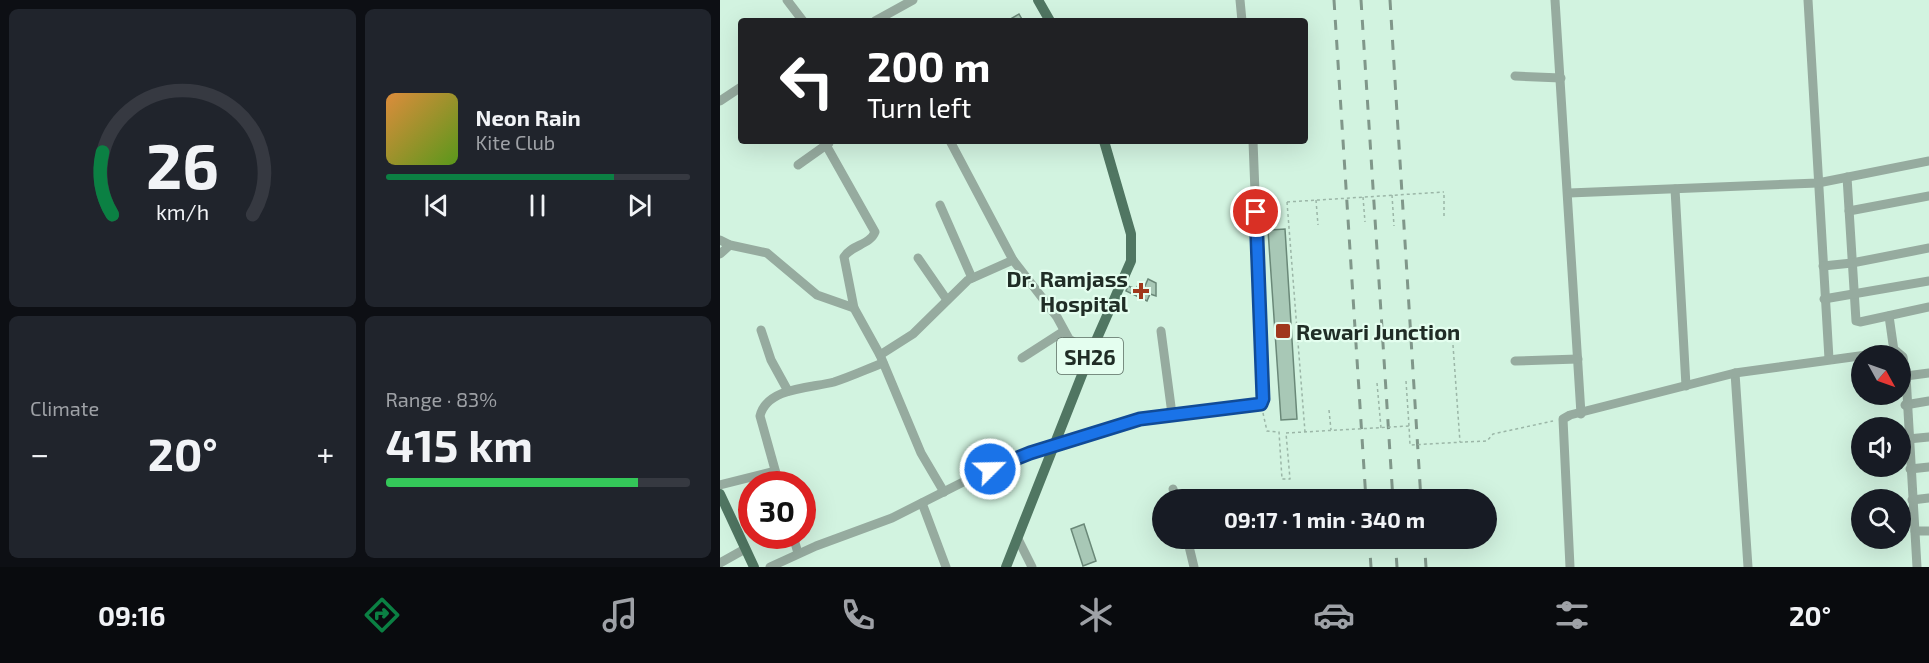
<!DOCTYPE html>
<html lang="en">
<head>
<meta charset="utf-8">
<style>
	:root { --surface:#171b24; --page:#20242c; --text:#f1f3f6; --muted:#9ea1a6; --line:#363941; --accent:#0b8043 }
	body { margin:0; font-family:"Exo 2",sans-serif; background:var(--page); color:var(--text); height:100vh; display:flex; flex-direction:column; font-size:22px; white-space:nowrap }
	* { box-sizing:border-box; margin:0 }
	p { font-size:20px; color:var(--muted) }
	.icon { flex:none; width:33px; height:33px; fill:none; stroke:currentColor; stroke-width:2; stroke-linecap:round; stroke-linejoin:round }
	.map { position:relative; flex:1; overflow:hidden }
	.drawer { display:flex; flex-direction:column; gap:9px; padding:9px; background:#0d0f14; width:720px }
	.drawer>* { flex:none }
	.hud { position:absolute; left:18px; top:18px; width:570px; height:126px; border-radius:6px; box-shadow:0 6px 24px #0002; background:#202124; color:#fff; overflow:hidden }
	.needle { width:39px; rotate:130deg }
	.fabs { position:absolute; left:1131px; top:345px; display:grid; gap:12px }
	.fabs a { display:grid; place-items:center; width:60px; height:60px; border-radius:50%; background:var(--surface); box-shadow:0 6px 24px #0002; font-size:30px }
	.speed { position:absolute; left:18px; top:471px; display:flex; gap:12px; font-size:30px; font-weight:700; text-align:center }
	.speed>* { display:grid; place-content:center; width:78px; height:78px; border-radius:50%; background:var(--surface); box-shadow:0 6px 24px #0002; line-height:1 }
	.speed .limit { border:9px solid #d22; background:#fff; color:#111 }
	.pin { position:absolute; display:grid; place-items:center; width:51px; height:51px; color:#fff; margin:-26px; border:3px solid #fff; border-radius:50%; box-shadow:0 2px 6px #0007 }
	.me { position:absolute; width:66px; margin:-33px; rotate:67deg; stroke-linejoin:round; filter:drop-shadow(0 0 4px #0008) }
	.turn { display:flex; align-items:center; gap:21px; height:126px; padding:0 30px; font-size:27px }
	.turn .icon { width:78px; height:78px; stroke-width:2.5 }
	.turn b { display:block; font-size:42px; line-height:51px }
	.big { font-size:45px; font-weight:700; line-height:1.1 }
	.drawer .tile { flex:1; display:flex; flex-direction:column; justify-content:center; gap:9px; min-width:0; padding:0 21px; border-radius:9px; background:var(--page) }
	.drawer .dial { align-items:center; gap:0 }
	.dial svg { height:156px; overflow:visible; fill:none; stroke:var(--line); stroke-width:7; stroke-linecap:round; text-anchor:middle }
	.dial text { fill:var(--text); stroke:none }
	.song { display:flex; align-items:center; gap:18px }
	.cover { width:72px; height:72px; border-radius:9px; background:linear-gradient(135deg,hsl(30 70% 55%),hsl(90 70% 35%)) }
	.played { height:6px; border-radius:3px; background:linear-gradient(90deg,var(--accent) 75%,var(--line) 75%) }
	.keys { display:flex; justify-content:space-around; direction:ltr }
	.heat { display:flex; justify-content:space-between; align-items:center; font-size:33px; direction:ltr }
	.charge { height:9px; border-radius:4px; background:linear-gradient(90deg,#34c759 83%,var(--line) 0) }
	.drawer .tiles { flex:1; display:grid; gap:9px; grid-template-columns:repeat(2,1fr) }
	.trip { position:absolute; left:432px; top:489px; width:345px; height:60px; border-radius:30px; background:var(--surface); box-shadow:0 6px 24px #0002; font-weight:700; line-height:60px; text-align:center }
	.dock { display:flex; height:96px; justify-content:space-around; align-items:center; background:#090b0e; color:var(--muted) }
	.dock .icon { width:42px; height:42px }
	.dock .selected { color:var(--accent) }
	.dock b { font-size:27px; color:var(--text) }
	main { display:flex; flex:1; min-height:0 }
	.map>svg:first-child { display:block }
</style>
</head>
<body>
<main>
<section class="drawer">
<div class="tiles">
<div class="tile dial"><svg viewBox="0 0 100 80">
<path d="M14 69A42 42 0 1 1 86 69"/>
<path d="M14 69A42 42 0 0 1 9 37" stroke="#0b8043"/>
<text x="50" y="56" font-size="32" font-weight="700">26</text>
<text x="50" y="72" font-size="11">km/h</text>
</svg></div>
<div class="tile">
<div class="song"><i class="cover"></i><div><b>Neon Rain</b><p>Kite Club</p></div></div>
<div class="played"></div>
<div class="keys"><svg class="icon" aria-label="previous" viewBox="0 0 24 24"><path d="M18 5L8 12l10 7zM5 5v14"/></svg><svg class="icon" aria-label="pause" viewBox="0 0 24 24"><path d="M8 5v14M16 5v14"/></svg><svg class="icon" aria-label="next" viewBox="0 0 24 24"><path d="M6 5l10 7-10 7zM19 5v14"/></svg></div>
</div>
<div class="tile"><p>Climate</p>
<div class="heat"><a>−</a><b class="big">20°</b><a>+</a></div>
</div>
<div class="tile"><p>Range · 83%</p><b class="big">415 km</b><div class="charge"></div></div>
</div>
</section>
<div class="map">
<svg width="1209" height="567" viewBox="0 0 1209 567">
	<rect width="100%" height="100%" fill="#d2f3e0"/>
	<!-- building -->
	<g fill="#a8c8b6" stroke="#6a8878" stroke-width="1.5">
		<path d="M299,14L303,21H287Z"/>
		<path d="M565,229L577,419L561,420L548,230Z"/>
		<path d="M428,279L436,283V296L430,294L427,301L406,291L408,286L416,289L419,283L425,286Z"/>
		<path d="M364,524L376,561L363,566L351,529Z"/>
	</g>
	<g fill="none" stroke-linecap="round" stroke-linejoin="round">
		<!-- path -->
		<g stroke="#9bb6a7" stroke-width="1.5" stroke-dasharray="3 3" stroke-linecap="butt">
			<path d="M672,195L674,226"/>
			<path d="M643,197L645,222"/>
			<path d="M596,200L598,225"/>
			<path d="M567,202L585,432"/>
			<path d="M724,216V192"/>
			<path d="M733,345L740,442"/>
			<path d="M686,381L689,426"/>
			<path d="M657,383L661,428"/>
			<path d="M609,410L611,430"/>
			<path d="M543,413L547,431L559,432L562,479H570L566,433"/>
			<path d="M745,442L767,441L773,434L833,421"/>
		</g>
		<!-- minor -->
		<g stroke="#96ab9f" stroke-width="9">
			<path d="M67,0L83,21"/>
			<path d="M520,0L522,21"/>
			<path d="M835,0L861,414"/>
			<path d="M1088,0L1109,359"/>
			<path d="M155,21L193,0"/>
			<path d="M795,76L841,78"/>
			<path d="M0,101L21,87"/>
			<path d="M230,141L293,260L337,317L349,339L371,352"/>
			<path d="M106,145L155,232C150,245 131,245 124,257L134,308L160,355L201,453L224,492"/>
			<path d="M78,165L109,143"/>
			<path d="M1127,177L1136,321L1140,322L1209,307"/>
			<path d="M955,189L966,386"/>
			<path d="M849,193L1098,183L1209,161"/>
			<path d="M220,205L252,278"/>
			<path d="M1129,211L1209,196"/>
			<path d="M0,240L10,245L47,253L97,295L134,308"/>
			<path d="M0,254L10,245"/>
			<path d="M198,258L227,300"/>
			<path d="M1103,266L1132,263L1209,248"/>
			<path d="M1104,299L1209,281"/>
			<path d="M1169,316L1174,351"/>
			<path d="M41,330L51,360L68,391"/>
			<path d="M441,331L452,414"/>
			<path d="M160,355L193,334L248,280L293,260"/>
			<path d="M302,358L344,331"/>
			<path d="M795,361L858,359"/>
			<path d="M1015,373L1028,567"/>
			<path d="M1186,376L1209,373"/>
			<path d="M1185,405L1209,401"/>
			<path d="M1188,439L1209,437"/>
			<path d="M1190,469L1209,467"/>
			<path d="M59,484L40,416C47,387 92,388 114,382C130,377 147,369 163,363"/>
			<path d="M0,485L55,471"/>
			<path d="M453,489L456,500"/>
			<path d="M1192,500L1209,498"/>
			<path d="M202,503L226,567"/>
			<path d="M1195,531H1209"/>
			<path d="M73,536L78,553"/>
			<path d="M467,538L474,567"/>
			<path d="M298,539L312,567"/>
			<path d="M0,563L25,549"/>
			<path d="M50,567L96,546L172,518L257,475L310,453L420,419L541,404L543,399L533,141"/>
			<path d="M850,567L843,419L850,415L1015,373L1176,351L1183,357L1186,376L1197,567"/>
		</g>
		<!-- major -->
		<g stroke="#507662" stroke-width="10">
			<path d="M318,0L330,21"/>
			<path d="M0,494L34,567"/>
			<path d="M286,567L371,352L411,261V234L384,141"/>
		</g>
		<!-- rail -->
		<g stroke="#80978a" stroke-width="3" stroke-dasharray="10 10" stroke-linecap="butt">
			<path d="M614,0L646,500"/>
			<path d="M641,0L673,500"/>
			<path d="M670,0L701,500"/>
			<path d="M649,538L651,567"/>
			<path d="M675,538L677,567"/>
			<path d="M704,538L706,567"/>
		</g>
		<!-- path-bridge -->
		<g stroke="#9bb6a7" stroke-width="1.5" stroke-dasharray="3 3" stroke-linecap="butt">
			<path d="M567,202L724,192"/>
			<path d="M566,433L689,426L690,445L745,442"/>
		</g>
	</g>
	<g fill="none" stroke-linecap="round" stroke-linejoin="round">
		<defs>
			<path id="route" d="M270,469L310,453L420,419L541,404L543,399L536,212"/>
		</defs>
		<!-- route casing -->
		<use href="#route" stroke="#114b97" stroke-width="15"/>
		<!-- route -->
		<use href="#route" stroke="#1a73e8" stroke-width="10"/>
	</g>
	<!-- markers -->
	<g fill="#a0381c" stroke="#e4feef" stroke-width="2">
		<path d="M418 282h6v6h6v6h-6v6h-6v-6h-6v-6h6z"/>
		<rect x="555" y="323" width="16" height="16" rx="3"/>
	</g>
	<g text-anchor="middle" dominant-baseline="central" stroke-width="4.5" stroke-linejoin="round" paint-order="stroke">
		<!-- shield labels -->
		<rect fill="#e4feef" stroke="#5b6c62" stroke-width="1.5" x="337" y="338" width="66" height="36" rx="4.5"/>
		<g font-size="21" font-weight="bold" fill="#202d26">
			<text x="370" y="356">SH26</text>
		</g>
		<!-- poi labels -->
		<g font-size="22" font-weight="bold" fill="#202d26" stroke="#e4feef" text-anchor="end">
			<text x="408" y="278">Dr. Ramjass<tspan x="408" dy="25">Hospital</tspan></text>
			<text x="576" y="331" text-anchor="start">Rewari Junction</text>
		</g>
	</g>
</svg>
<div class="fabs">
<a><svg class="needle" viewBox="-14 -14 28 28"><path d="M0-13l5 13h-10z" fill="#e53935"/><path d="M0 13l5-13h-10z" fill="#9ea1a6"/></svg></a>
<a><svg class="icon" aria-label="sound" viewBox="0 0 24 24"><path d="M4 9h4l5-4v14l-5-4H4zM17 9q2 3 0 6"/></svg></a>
<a><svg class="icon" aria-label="search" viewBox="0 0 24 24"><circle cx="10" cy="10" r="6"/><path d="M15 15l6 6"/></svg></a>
</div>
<div class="speed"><div class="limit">30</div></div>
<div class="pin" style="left:536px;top:212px;background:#d93025"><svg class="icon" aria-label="arrive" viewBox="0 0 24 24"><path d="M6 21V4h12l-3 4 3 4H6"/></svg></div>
<svg class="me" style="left:270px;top:469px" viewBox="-20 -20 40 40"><circle r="17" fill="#1a73e8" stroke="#fff" stroke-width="3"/><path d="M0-11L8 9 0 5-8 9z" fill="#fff"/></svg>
<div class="trip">09:17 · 1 min · 340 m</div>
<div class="hud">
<div class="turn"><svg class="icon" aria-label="left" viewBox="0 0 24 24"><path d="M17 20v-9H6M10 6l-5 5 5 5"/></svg><div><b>200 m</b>Turn left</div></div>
</div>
</div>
</main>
<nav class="dock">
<b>09:16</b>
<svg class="icon selected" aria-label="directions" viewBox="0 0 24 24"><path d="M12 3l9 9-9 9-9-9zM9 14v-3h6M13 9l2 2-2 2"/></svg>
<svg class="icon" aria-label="music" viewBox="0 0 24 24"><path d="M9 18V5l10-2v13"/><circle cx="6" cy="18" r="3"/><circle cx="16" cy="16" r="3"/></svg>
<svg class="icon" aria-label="phone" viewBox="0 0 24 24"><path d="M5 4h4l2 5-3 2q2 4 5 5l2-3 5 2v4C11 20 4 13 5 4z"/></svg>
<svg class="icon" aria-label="climate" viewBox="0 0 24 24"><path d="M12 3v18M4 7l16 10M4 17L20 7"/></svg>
<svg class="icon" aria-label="car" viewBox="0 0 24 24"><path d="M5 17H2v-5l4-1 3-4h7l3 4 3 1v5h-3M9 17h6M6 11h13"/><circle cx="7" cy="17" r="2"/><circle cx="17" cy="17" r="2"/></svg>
<svg class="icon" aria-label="filters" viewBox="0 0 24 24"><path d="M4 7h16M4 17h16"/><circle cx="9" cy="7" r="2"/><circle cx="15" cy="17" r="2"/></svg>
<b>20°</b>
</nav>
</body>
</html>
